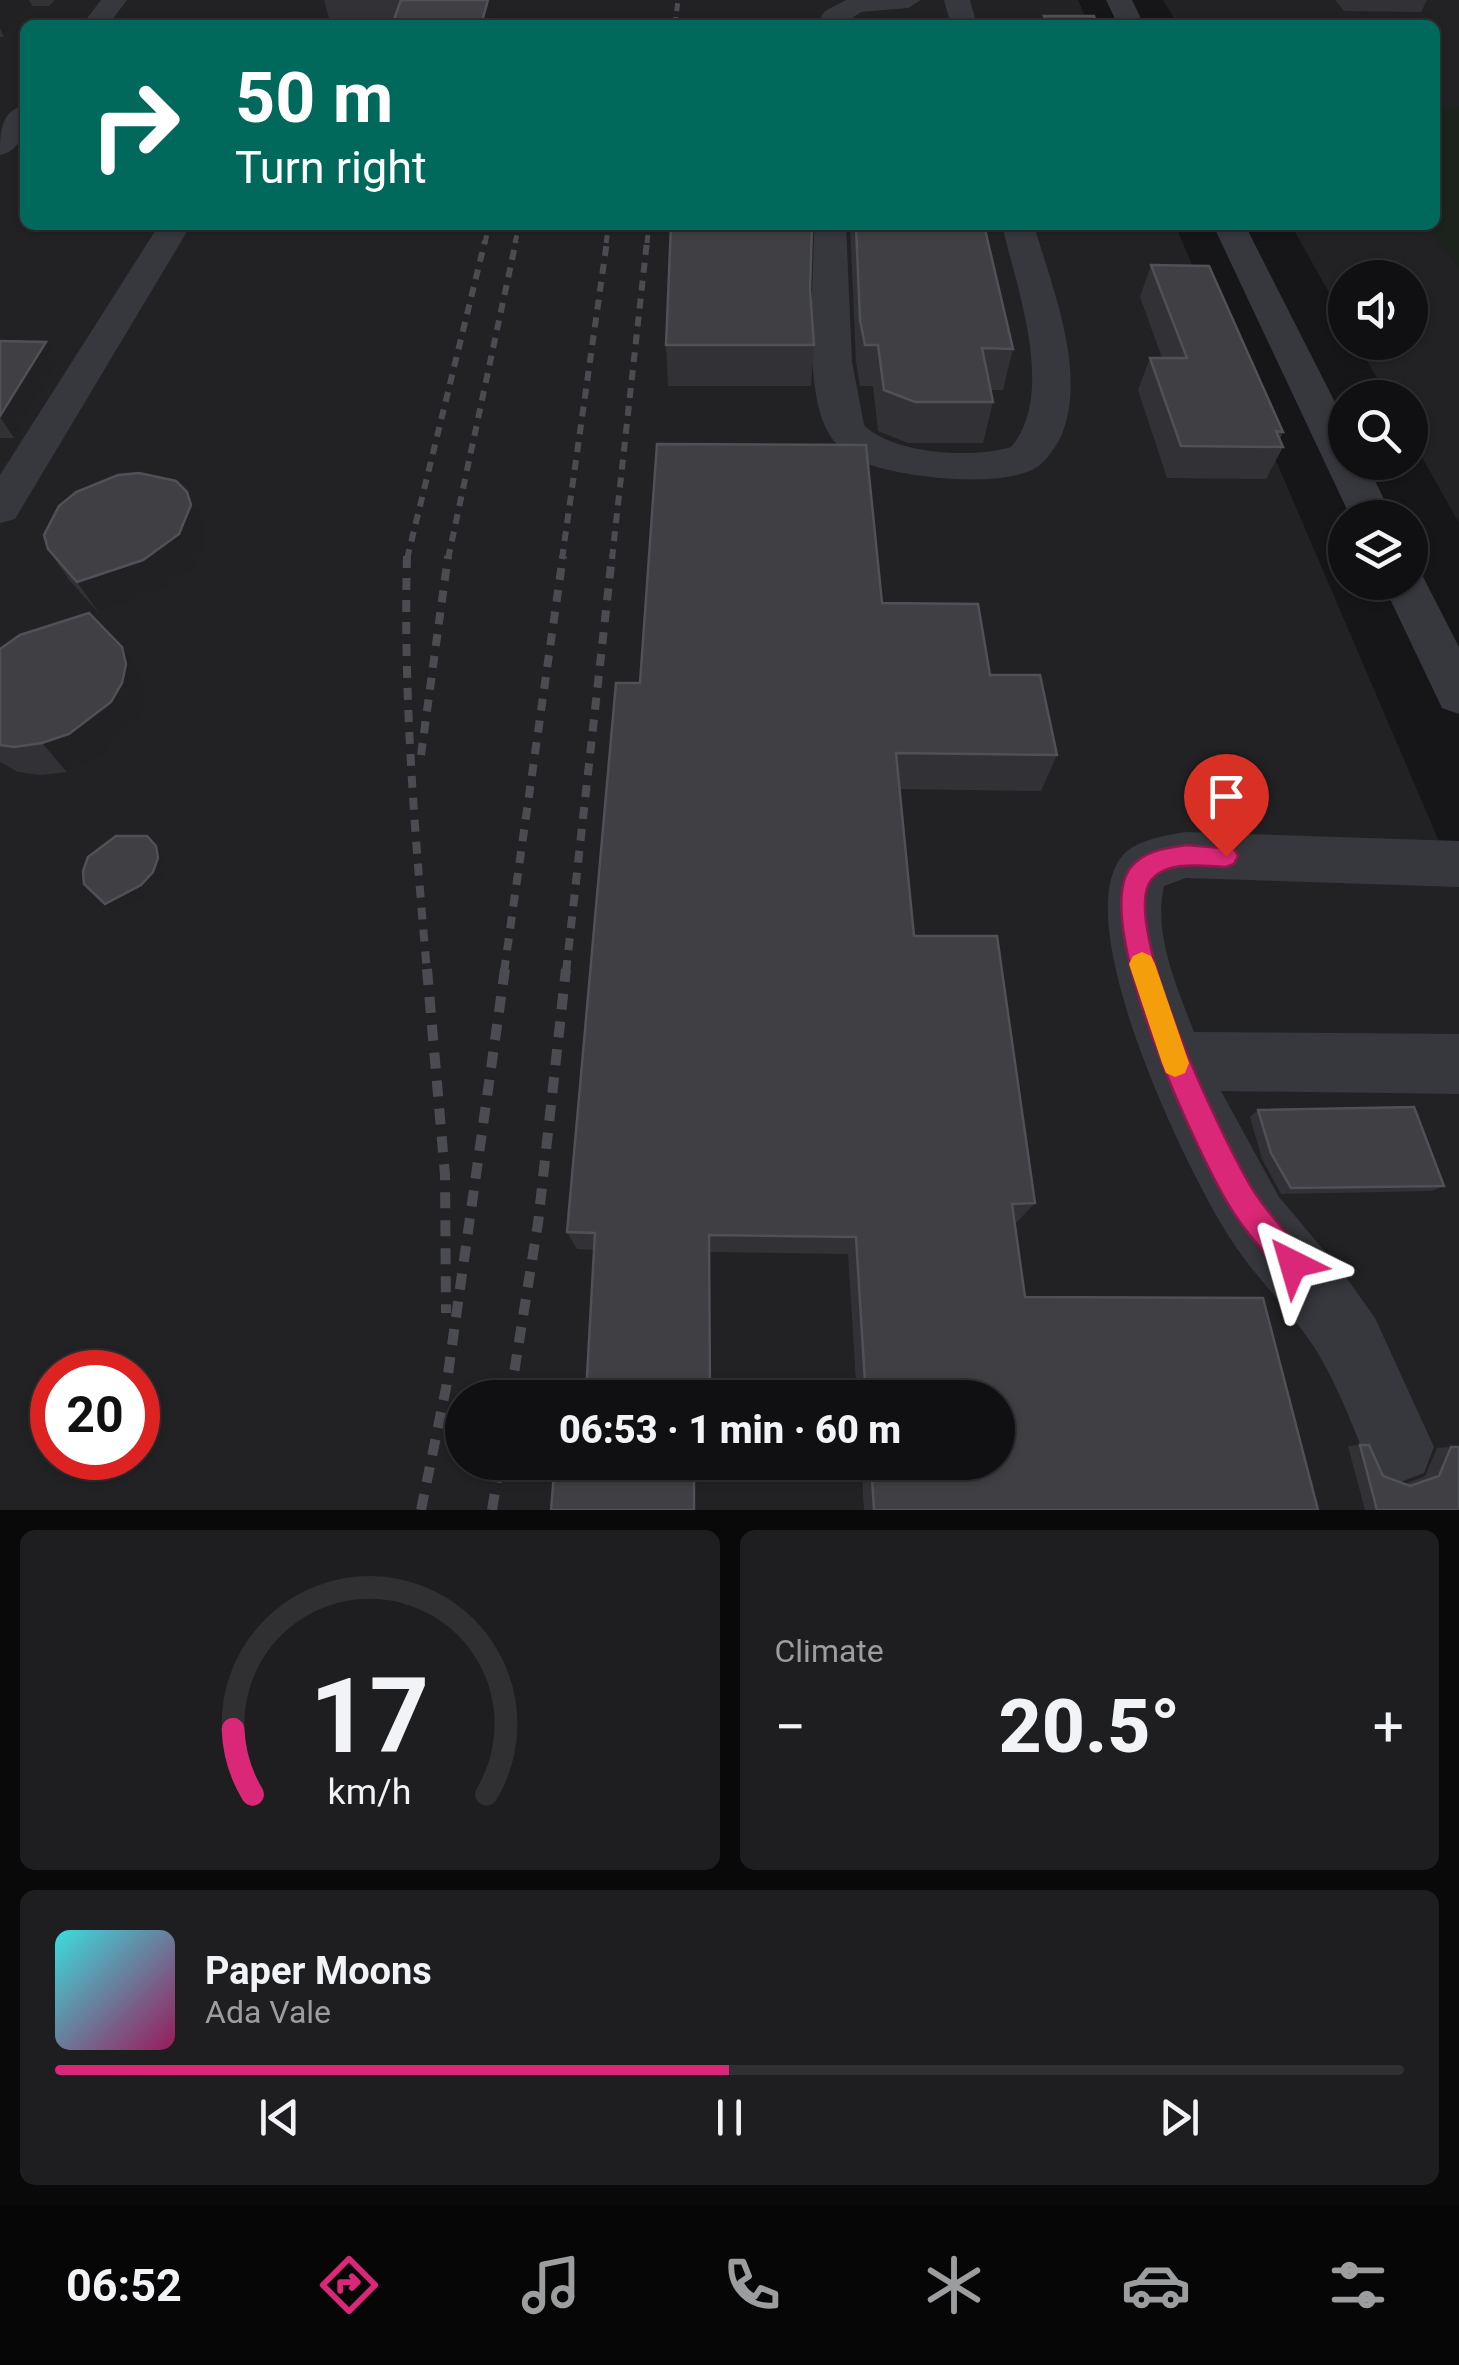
<!DOCTYPE html>
<html lang="en">
<head>
<meta charset="utf-8">
<style>
	:root { --surface:#101012; --page:#1e1e20; --text:#f1f3f6; --muted:#9c9d9f; --line:#303032; --accent:#db2777 }
	body { margin:0; font-family:Roboto,sans-serif; background:var(--page); color:var(--text); height:100vh; display:flex; flex-direction:column; font-size:38px; white-space:nowrap }
	* { box-sizing:border-box; margin:0 }
	p { font-size:32px; color:var(--muted) }
	.icon { flex:none; width:55px; height:55px; fill:none; stroke:currentColor; stroke-width:2; stroke-linecap:round; stroke-linejoin:round }
	.map { position:relative; height:1510px; overflow:hidden }
	.drawer { display:flex; flex-direction:column; gap:20px; padding:20px; background:#09090a; flex:1 }
	.drawer>* { flex:none }
	.banner { position:absolute; left:20px; top:20px; width:1420px; height:210px; border-radius:15px; box-shadow:0 2px 8px #0004,0 0 0 2px var(--line); background:#00695c; color:#fff; overflow:hidden }
	.controls { position:absolute; left:1328px; top:260px; display:grid; gap:20px }
	.controls a { display:grid; place-items:center; width:100px; height:100px; border-radius:50%; background:var(--surface); box-shadow:0 2px 8px #0004,0 0 0 2px var(--line); font-size:50px }
	.speed { position:absolute; left:30px; top:1350px; display:flex; gap:20px; font-size:50px; font-weight:700; text-align:center }
	.speed>* { display:grid; place-content:center; width:130px; height:130px; border-radius:50%; background:var(--surface); box-shadow:0 2px 8px #0004,0 0 0 2px var(--line); line-height:1 }
	.speed .limit { border:15px solid #d22; background:#fff; color:#111 }
	.pin { position:absolute; display:grid; place-items:center; width:85px; height:85px; color:#fff; margin:-102px -42px; border-radius:50% 50% 50% 0; rotate:-45deg; box-shadow:0 0 10px #0007 }
	.pin .icon { rotate:45deg }
	.me { position:absolute; width:110px; margin:-55px; rotate:320deg; stroke-linejoin:round; filter:drop-shadow(0 0 8px #0008) }
	.turn { display:flex; align-items:center; gap:35px; height:210px; padding:0 50px; font-size:45px }
	.turn .icon { width:130px; height:130px; stroke-width:2.5 }
	.turn b { display:block; font-size:70px; line-height:85px }
	.big { font-size:75px; font-weight:800; line-height:1.1 }
	.drawer .card { flex:1; display:flex; flex-direction:column; justify-content:center; gap:15px; min-width:0; padding:0 35px; border-radius:15px; background:var(--page) }
	.drawer .dial { align-items:center; gap:0 }
	.dial svg { height:260px; overflow:visible; fill:none; stroke:var(--line); stroke-width:7; stroke-linecap:round; text-anchor:middle }
	.dial text { fill:var(--text); stroke:none }
	.song { display:flex; align-items:center; gap:30px }
	.cover { width:120px; height:120px; border-radius:15px; background:linear-gradient(135deg,hsl(180 70% 55%),hsl(330 70% 35%)) }
	.played { height:10px; border-radius:5px; background:linear-gradient(90deg,var(--accent) 50%,var(--line) 50%) }
	.keys { display:flex; justify-content:space-around; direction:ltr }
	.heat { display:flex; justify-content:space-between; align-items:center; font-size:55px; direction:ltr }
	.drawer .tiles { flex:1; display:grid; gap:20px; grid-template-columns:1fr 1fr }
	.card:last-child { grid-column:span 2 }
	.trip { position:absolute; left:445px; top:1380px; width:570px; height:100px; border-radius:50px; background:var(--surface); box-shadow:0 2px 8px #0004,0 0 0 2px var(--line); font-weight:800; line-height:100px; text-align:center }
	.tabs { display:flex; height:160px; justify-content:space-around; align-items:center; background:#060607; color:var(--muted) }
	.tabs .icon { width:70px; height:70px }
	.tabs .on { color:var(--accent) }
	.tabs b { font-size:45px; color:var(--text) }
	.map>svg:first-child { display:block }
</style>
</head>
<body>
<div class="map">
<svg width="1459" height="1510" viewBox="0 0 1459 1510">
	<rect width="100%" height="100%" fill="#161618"/>
	<!-- built -->
	<g fill="#222225" fill-rule="evenodd">
		<path d="M0,0H1078L1089,25H25V225H1175L1459,888V1510H0ZM52,1372H138V1458H52ZM462,1398H998V1462H462Z"/>
		<path d="M1163,0H1459V523L1410,436V398L1388,397L1357,343L1410,342V278H1345V321L1291,225H1435V25H1178Z"/>
	</g>
	<!-- green -->
	<path fill="#1c231d" d="M1459,107V268L1424,225H1435V108Z"/>
	<g fill="none" stroke-linecap="round" stroke-linejoin="round">
		<!-- minor -->
		<g fill="#37383d" fill-rule="evenodd">
			<path d="M101,0H127L108,25H82Z"/>
			<path d="M846,0H921L908,8L861,12L842,25H816L825,11Z"/>
			<path d="M944,0H970L977,25H951Z"/>
			<path d="M1106,0H1132L1144,25H1118Z"/>
			<path d="M25,105C25,127 25,149 0,155C0,133 0,111 25,105Z"/>
			<path d="M159,225H191L15,519L0,523V475Z"/>
			<path d="M814,225H846L852,362L864,425C892,454 973,459 1011,447C1057,394 1016,286 1002,225H1034C1052,288 1087,370 1062,434C1058,444 1048,458 1040,465C1007,491 895,477 860,461C846,455 834,444 827,430C803,385 814,278 814,225Z"/>
			<path d="M1213,225H1245L1345,422V462H1366L1393,518H1351Z"/>
			<path d="M1410,568L1420,571L1459,647V714L1442,708L1382,582H1410Z"/>
			<path d="M1186,832L1459,841V887L1186,878L1164,886C1153,934 1177,987 1194,1032L1459,1034V1094L1221,1091L1279,1197L1343,1273L1375,1318L1434,1447L1424,1473L1398,1483L1372,1473C1355,1433 1341,1392 1319,1355C1294,1314 1258,1281 1232,1241C1189,1176 1065,921 1123,855C1137,840 1166,835 1186,832Z"/>
		</g>
		<!-- rail-far3 -->
		<g stroke="#4a4c52" stroke-width="5" stroke-dasharray="8 6" stroke-linecap="butt">
			<path d="M675,25L678,0"/>
			<path d="M485,243L489,225"/>
			<path d="M515,243L519,225"/>
			<path d="M606,243L609,225"/>
			<path d="M647,243L649,225"/>
		</g>
		<!-- rail-far2 -->
		<g stroke="#4a4c52" stroke-width="6" stroke-dasharray="10 8" stroke-linecap="butt">
			<path d="M407,559L485,241"/>
			<path d="M448,559L516,241"/>
			<path d="M562,559L607,241"/>
			<path d="M612,559L647,241"/>
		</g>
		<!-- rail-far1 -->
		<g stroke="#4a4c52" stroke-width="8" stroke-dasharray="12 10" stroke-linecap="butt">
			<path d="M407,556C403,695 415,834 427,972"/>
			<path d="M421,755L448,556"/>
			<path d="M504,972L563,556"/>
			<path d="M566,972L612,556"/>
		</g>
		<!-- rail -->
		<g stroke="#4a4c52" stroke-width="10" stroke-dasharray="16 12" stroke-linecap="butt">
			<path d="M427,969L445,1175L446,1313"/>
			<path d="M510,1398L538,1223L566,969"/>
			<path d="M421,1510L446,1388L505,969"/>
			<path d="M492,1510L500,1462"/>
		</g>
	</g>
	<!-- wall -->
	<g fill="#323236">
		<path d="M0,0H55L49,6H32L4,37H0Z"/>
		<path d="M324,0H496L497,6L393,22H330Z"/>
		<path d="M1335,0H1427L1421,12L1344,11Z"/>
		<path d="M850,225H984L1013,349L1003,390H990L993,402L983,443H908L878,431L873,386H860L856,362Z"/>
		<path d="M1151,265L1283,432L1280,439L1283,447L1266,479L1167,478L1138,390L1150,358H1162L1140,297Z"/>
		<path d="M810,290L814,345L811,386H668L666,345Z"/>
		<path d="M0,341L59,364L14,438H0Z"/>
		<path d="M204,524L208,536L197,566L162,591L99,613L70,581L48,549Z"/>
		<path d="M882,603L990,675L1057,755L1041,791L899,789L914,936L1035,1203L1017,1222H1014L1025,1297L1318,1510H864L861,1462H998V1398H857L848,1254L710,1252L586,1394L594,1250L577,1249L567,1232L640,683Z"/>
		<path d="M0,649L143,677L147,694L144,712L133,731L93,762L67,772L41,775L18,772L0,762Z"/>
		<path d="M1258,1110L1444,1186L1432,1191L1281,1194L1262,1159L1250,1117Z"/>
		<path d="M1360,1445L1383,1476L1404,1484L1425,1476L1437,1448L1451,1447L1459,1510H1365L1348,1446Z"/>
	</g>
	<!-- shaded-wall -->
	<g fill="#212124">
		<path d="M0,0H29L32,6L4,37L0,28Z"/>
		<path d="M488,0H496L497,6L492,25H481Z"/>
		<path d="M46,342L59,364L14,438L0,417Z"/>
		<path d="M187,492L204,524L208,536L197,566L162,591L99,613L77,582Z"/>
		<path d="M122,647L143,677L147,694L144,712L133,731L93,762L67,772L42,743Z"/>
		<path d="M156,846L164,855L166,867L161,881L150,894L114,913L105,904Z"/>
		<path d="M709,1235L710,1252L711,1398H710Z"/>
		<path d="M694,1462H697L696,1510H694Z"/>
	</g>
	<!-- building -->
	<g fill="#3f3f44" stroke="#4f5156" stroke-width="2.5">
		<path d="M401,0H488L481,25H392Z"/>
		<path d="M1044,16H1094L1097,25H1048Z"/>
		<path d="M671,225H812L810,290L814,345H666Z"/>
		<path d="M856,225H984L1013,349L982,348L993,402H915L884,390L878,345H865L860,320Z"/>
		<path d="M1151,265L1209,266L1283,432L1276,431L1283,447L1181,446L1150,358H1187Z"/>
		<path d="M0,341L46,342L0,416Z"/>
		<path d="M657,444L866,445L882,603L978,604L990,675H1040L1057,755L896,753L914,936H997L1035,1203L1012,1204L1025,1297L1263,1298L1318,1510H874L871,1462H998V1398H866L856,1237L709,1235L710,1398H560L561,1393L586,1394L595,1233L567,1232L616,683H640Z"/>
		<path d="M139,473L176,481L187,492L191,505L179,534L143,560L77,582L48,549L44,535L59,506L76,492L118,475Z"/>
		<path d="M89,613L122,647L126,664L122,683L111,702L69,734L42,743L14,747L0,745V649L20,635Z"/>
		<path d="M116,836H147L156,846L158,858L153,872L141,885L105,904L84,884L83,871L88,857Z"/>
		<path d="M1414,1107L1444,1186L1291,1188L1271,1153L1258,1110Z"/>
		<path d="M1360,1445H1369L1383,1476L1410,1486L1439,1476L1451,1447H1459V1510H1377Z"/>
		<path d="M555,1462H694V1510H551Z"/>
	</g>
	<!-- route -->
	<path fill="#db2777" stroke="#8e194d" stroke-width="2.5" d="M1186,845L1234,849L1238,856L1234,864L1226,867C1203,866 1169,860 1152,879C1116,919 1227,1150 1255,1193C1269,1215 1288,1234 1304,1253L1308,1264L1304,1275L1293,1279L1283,1275C1267,1255 1249,1236 1235,1215C1200,1162 1088,920 1131,867C1145,850 1167,848 1186,845Z"/>
	<!-- slow -->
	<path fill="#f59e0b" d="M1142,952L1151,956L1155,964L1189,1063L1185,1073L1175,1077L1166,1073L1162,1063L1129,964L1133,956Z"/>
</svg>
<div class="controls">
<a><svg class="icon" aria-label="sound" viewBox="0 0 24 24"><path d="M4 9h4l5-4v14l-5-4H4zM17 9q2 3 0 6"/></svg></a>
<a><svg class="icon" aria-label="search" viewBox="0 0 24 24"><circle cx="10" cy="10" r="6"/><path d="M15 15l6 6"/></svg></a>
<a><svg class="icon" aria-label="layers" viewBox="0 0 24 24"><path d="M12 4l9 5-9 5-9-5zM3 14l9 5 9-5"/></svg></a>
</div>
<div class="speed"><div class="limit">20</div></div>
<div class="pin" style="left:1226px;top:856px;background:#d93025"><svg class="icon" aria-label="arrive" viewBox="0 0 24 24"><path d="M6 21V4h12l-3 4 3 4H6"/></svg></div>
<svg class="me" style="left:1293px;top:1264px" viewBox="-20 -20 40 40"><path d="M0-17L14 15 0 8-14 15z" fill="#db2777" stroke="#fff" stroke-width="4"/></svg>
<div class="trip">06:53 · 1 min · 60 m</div>
<div class="banner">
<div class="turn"><svg class="icon" aria-label="right" viewBox="0 0 24 24"><path d="M7 20v-9h11M14 6l5 5-5 5"/></svg><div><b>50 m</b>Turn right</div></div>
</div>
</div>
<section class="drawer">
<div class="tiles">
<div class="card dial"><svg viewBox="0 0 100 80">
<path d="M14 69A42 42 0 1 1 86 69"/>
<path d="M14 69A42 42 0 0 1 8 49" stroke="#db2777"/>
<text x="50" y="56" font-size="32" font-weight="700">17</text>
<text x="50" y="72" font-size="11">km/h</text>
</svg></div>
<div class="card"><p>Climate</p>
<div class="heat"><a>−</a><b class="big">20.5°</b><a>+</a></div>
</div>
<div class="card">
<div class="song"><i class="cover"></i><div><b>Paper Moons</b><p>Ada Vale</p></div></div>
<div class="played"></div>
<div class="keys"><svg class="icon" aria-label="previous" viewBox="0 0 24 24"><path d="M18 5L8 12l10 7zM5 5v14"/></svg><svg class="icon" aria-label="pause" viewBox="0 0 24 24"><path d="M8 5v14M16 5v14"/></svg><svg class="icon" aria-label="next" viewBox="0 0 24 24"><path d="M6 5l10 7-10 7zM19 5v14"/></svg></div>
</div>
</div>
</section>
<nav class="tabs">
<b>06:52</b>
<svg class="icon on" aria-label="directions" viewBox="0 0 24 24"><path d="M12 3l9 9-9 9-9-9zM9 14v-3h6M13 9l2 2-2 2"/></svg>
<svg class="icon" aria-label="music" viewBox="0 0 24 24"><path d="M9 18V5l10-2v13"/><circle cx="6" cy="18" r="3"/><circle cx="16" cy="16" r="3"/></svg>
<svg class="icon" aria-label="phone" viewBox="0 0 24 24"><path d="M5 4h4l2 5-3 2q2 4 5 5l2-3 5 2v4C11 20 4 13 5 4z"/></svg>
<svg class="icon" aria-label="climate" viewBox="0 0 24 24"><path d="M12 3v18M4 7l16 10M4 17L20 7"/></svg>
<svg class="icon" aria-label="car" viewBox="0 0 24 24"><path d="M5 17H2v-5l4-1 3-4h7l3 4 3 1v5h-3M9 17h6M6 11h13"/><circle cx="7" cy="17" r="2"/><circle cx="17" cy="17" r="2"/></svg>
<svg class="icon" aria-label="filters" viewBox="0 0 24 24"><path d="M4 7h16M4 17h16"/><circle cx="9" cy="7" r="2"/><circle cx="15" cy="17" r="2"/></svg>
</nav>
</body>
</html>
